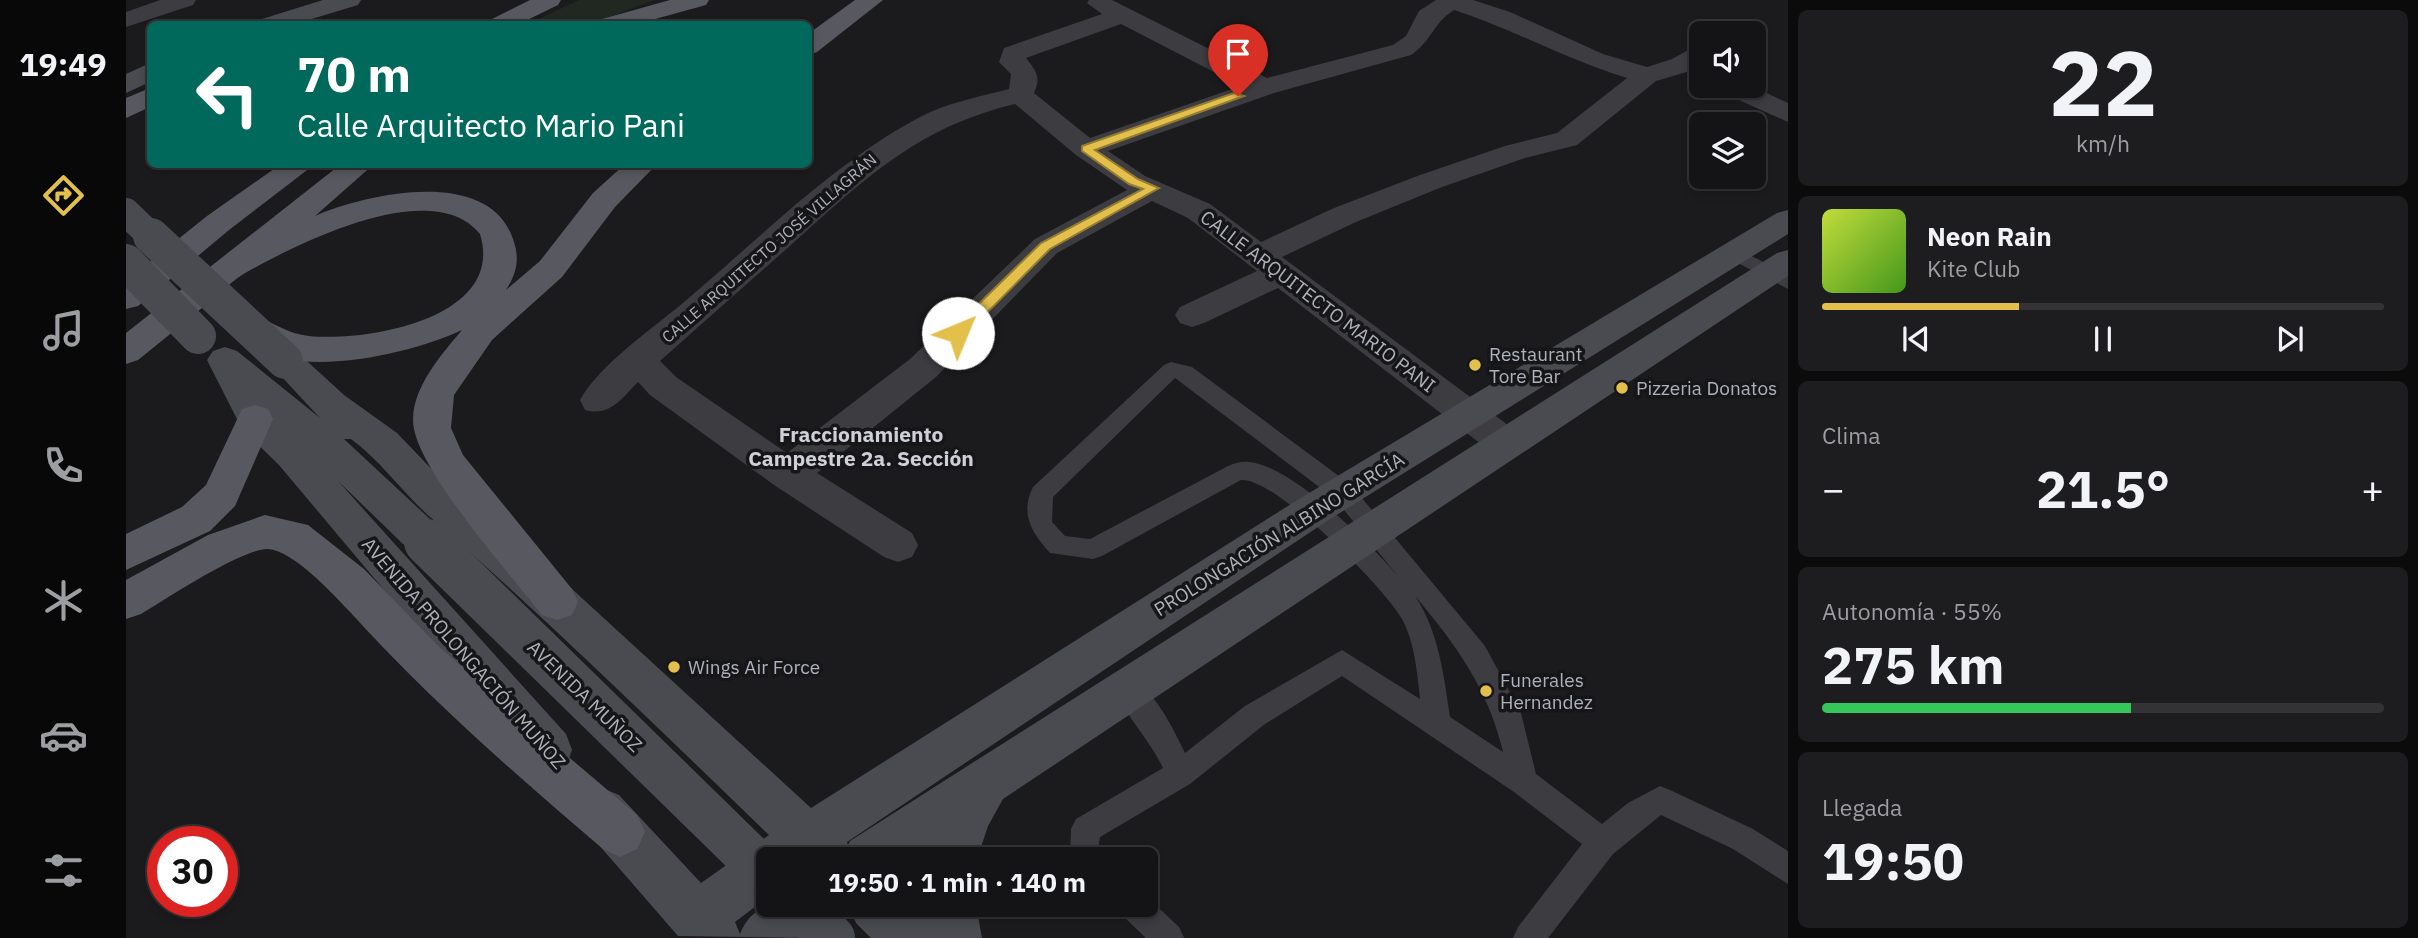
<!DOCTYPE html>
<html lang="es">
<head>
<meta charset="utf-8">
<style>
	:root { --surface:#141416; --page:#1d1d1f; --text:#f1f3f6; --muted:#9d9ea1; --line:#333335; --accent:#e3bf4c }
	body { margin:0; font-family:"IBM Plex Sans",sans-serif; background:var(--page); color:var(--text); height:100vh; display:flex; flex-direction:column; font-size:26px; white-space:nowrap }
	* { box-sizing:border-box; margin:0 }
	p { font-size:23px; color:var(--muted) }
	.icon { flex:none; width:38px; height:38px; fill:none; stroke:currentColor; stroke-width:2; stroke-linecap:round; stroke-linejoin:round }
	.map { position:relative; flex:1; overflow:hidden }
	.panel { display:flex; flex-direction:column; gap:10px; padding:10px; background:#0b0b0c; width:630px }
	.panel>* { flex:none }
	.top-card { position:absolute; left:21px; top:21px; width:665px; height:147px; border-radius:10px; box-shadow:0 4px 10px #0003,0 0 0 2px var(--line); background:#00695c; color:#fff; overflow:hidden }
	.buttons { position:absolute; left:1563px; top:21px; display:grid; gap:14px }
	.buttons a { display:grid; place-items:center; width:77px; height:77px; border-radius:10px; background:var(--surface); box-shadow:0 4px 10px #0003,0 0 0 2px var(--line); font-size:35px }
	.speed { position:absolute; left:21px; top:826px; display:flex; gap:14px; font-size:35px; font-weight:700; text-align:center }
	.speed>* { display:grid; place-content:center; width:91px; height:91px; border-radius:50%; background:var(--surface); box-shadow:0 4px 10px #0003,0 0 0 2px var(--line); line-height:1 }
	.speed .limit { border:10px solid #d22; background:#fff; color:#111 }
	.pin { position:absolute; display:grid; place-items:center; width:60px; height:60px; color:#fff; margin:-72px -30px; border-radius:50% 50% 50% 0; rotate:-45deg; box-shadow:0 0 7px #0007 }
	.pin .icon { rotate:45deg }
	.me { position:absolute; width:77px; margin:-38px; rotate:45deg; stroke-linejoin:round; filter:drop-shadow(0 0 5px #0008) }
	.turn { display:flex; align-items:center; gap:24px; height:147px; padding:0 35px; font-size:32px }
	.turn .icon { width:91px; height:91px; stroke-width:2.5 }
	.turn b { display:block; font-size:49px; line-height:60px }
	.big { font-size:52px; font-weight:700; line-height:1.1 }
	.panel .widget { flex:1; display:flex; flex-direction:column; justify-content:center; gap:10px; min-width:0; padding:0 24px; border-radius:10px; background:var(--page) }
	.panel .dial { align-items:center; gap:0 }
	.dial b { font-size:91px; line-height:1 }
	.song { display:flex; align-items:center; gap:21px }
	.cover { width:84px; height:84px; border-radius:10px; background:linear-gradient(135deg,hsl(70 70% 55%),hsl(100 70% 35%)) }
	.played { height:7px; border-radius:4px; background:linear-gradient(90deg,var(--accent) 35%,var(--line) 35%) }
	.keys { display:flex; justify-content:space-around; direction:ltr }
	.heat { display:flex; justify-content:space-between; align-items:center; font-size:38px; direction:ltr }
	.charge { height:10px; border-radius:5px; background:linear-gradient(90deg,#34c759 55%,var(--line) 0) }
	.trip { position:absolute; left:630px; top:847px; width:402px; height:70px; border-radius:10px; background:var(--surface); box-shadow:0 4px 10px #0003,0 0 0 2px var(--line); font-weight:700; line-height:70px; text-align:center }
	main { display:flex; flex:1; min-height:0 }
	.tab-bar { display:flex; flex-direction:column; width:126px; justify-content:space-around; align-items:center; background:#080809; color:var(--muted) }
	.tab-bar .icon { width:49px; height:49px }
	.tab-bar .current { color:var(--accent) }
	.tab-bar b { font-size:32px; color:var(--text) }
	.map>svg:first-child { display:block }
</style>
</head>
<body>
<main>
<nav class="tab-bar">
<b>19:49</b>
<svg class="icon current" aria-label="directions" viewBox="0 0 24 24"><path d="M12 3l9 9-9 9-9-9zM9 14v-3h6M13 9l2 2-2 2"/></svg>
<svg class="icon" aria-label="music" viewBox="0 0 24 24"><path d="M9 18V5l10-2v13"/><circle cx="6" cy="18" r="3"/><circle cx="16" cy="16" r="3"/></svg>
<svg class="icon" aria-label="phone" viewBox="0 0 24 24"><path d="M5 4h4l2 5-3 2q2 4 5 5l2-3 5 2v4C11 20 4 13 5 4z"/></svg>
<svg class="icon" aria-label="climate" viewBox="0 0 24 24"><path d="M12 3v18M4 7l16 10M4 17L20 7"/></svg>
<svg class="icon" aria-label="car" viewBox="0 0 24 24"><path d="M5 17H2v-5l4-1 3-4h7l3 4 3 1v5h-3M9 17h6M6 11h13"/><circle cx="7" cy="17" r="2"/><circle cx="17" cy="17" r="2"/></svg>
<svg class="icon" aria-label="filters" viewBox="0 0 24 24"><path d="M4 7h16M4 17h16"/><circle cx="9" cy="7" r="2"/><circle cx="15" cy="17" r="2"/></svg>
</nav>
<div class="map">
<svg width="1662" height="938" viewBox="0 0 1662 938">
	<rect width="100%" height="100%" fill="#1b1b1d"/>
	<!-- green -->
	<path fill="#212822" d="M453,0H529L464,24H402Z"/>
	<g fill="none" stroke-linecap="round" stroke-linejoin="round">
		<!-- service -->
		<g fill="#3c3c41" fill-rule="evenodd">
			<path d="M1607,247L1662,274V289L1600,257L1598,253Z"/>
			<path d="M1045,362L1066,367L1225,485L1359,646L1395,713L1410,774L1476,824L1502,803L1534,786L1544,790L1627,829L1662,851V884L1607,849L1535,815L1487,854L1422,938H1387L1392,927L1456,844L1388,792L1216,676L1139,724L1064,784L974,837L972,850L976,859H944L945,829L950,819L1037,768C1024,740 1001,718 989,690L993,681L1002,678C1028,688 1047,728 1059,753L1119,706L1216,650L1294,699C1291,672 1289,643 1276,619C1259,588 1149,477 1115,480L976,556L967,559L924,553C907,534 893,514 907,487L1038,365ZM1049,378L1209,499L1271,575C1244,543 1164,465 1123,462C1116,461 1109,463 1102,466L964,539L939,536L926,522L927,497ZM1289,596C1330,645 1362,688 1377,752L1324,717C1318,676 1313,632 1289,596Z"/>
			<path d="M1020,896L1053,927L1058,938H1020L997,916L993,905H1020Z"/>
		</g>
		<!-- minor -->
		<g fill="#3c3c41" fill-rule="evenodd">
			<path d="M34,0H70L67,5L0,27V12Z"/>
			<path d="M963,0H986L1141,78L1267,45L1280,36L1293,11L1310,0H1347L1384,12L1477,54L1521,67L1546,59L1575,43V63L1564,71L1530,81L1451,145L1399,158L1316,187L1230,222L1156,257L1394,434L1400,444L1394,454L1381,459L1368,454L1152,288L1078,323L1066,327L1054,323L1049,315L1054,307L1131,271L1062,218L1026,201L931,253L810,377L691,473L786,533L792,545L786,557L772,562L758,557L648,485L524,395L512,382C495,399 484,417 459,410L454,400C474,364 526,329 558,302C633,239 705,165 792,118C820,103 852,97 883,89L885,74L873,62L878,48L976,14L961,3ZM1328,10C1387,29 1441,60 1501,78L1431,133L1379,146L1294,175L1208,208L1135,242L1084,204L1019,176L982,151L1148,93L1285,55C1307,40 1306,24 1328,10ZM995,24L1115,86L964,138L908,93C916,76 909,70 900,58ZM889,104L950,155L1001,190L909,239L784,359L661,453L550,377L534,361C578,322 622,283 666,244C739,179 790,128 889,104Z"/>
			<path d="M1604,24L1613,27L1617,32L1589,33L1593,28Z"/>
			<path d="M1592,86H1626L1662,103V122L1595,92Z"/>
		</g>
		<!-- secondary -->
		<g fill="#4a4b51" fill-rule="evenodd">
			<path d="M197,0H235L232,5L169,24H132L136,19Z"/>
			<path d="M24,63V82L0,93V74Z"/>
			<path d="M1662,210V234L1201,521L721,842L722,845L724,841L843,765L1651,253L1662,250V276L877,799L862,826L851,859H801L805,846L786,859H642V897L609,922L614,934C630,893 668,905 708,905L700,923L681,938L552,936L459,829L452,812L459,795L476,788L493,795L575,883L643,835C531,727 421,619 304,517C276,492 255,461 225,439H218L305,520L311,532L305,544L291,549L277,544L212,481L440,734L446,750L440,766L423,773L406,766L153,465L116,429L81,360L87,351L99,347L111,351L194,418L141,361L147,352L159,348L171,352L218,395L271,433L320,484L446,589L685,808L1173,499L1651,213Z"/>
			<path d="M722,905H786L800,918L798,905H850L856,938H745L730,923Z"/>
		</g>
		<!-- primary -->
		<g fill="#585960" fill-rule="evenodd">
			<path d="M404,0H435L432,5L393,24H362L366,19Z"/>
			<path d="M544,0H583L580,5L511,24H472L476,19Z"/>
			<path d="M729,0H757L691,52L682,55V34Z"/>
			<path d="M24,88V107L0,118V98Z"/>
			<path d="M155,164H189L103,230L12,306L0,309V281L81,216Z"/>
			<path d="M215,164H248L189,216C240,194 362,166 387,239C394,258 391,273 380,290L414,261L467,193L499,164H531L489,207L436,277L366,340L328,395L325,428L337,455L446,589L452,602L446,615L431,620L416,615C384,574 297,476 288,429C281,393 315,355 336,330C284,355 143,389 106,326L111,318L123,314C145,320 160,334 183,336C242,342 380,318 354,234C306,174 168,245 116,275C105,282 94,293 83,302C60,321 36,341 12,360L0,364V333Z"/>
			<path d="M129,405L142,409L147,419L109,506L84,531L0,570V534L56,507L80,485L116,409Z"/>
			<path d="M139,515L182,525L238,569L313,647L511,815L519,832L511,849L494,857L477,849C389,774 303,699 225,613C207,594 168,551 142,549C117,548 40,599 15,614L0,619V580L82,535Z"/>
		</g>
		<!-- secondary-bridge-far2 -->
		<path stroke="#4a4b51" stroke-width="28" d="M0,212L27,238"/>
		<!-- secondary-bridge-far1 -->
		<g stroke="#4a4b51" stroke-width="36">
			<path d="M25,236L159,361"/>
			<path d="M0,262L72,336"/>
			<path d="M291,532L303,544"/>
		</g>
		<!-- secondary-bridge -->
		<g stroke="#4a4b51" stroke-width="46">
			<path d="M301,542L642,875"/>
			<path d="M673,905L706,938"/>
		</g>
	</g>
	<!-- route -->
	<path fill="#e3bf4c" stroke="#947c31" stroke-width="2" d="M1108,93L1118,96L969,150L1012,179L1033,188L924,249L837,337H827V329L915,243L1017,189L1003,184L956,151V146Z"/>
	<!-- markers -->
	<g fill="#e3bf4c" stroke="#161618" stroke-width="2.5">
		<circle cx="1349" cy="365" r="7"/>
		<circle cx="1496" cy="388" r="7"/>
		<circle cx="548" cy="667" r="7"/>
		<circle cx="1360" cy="691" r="7"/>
	</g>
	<g text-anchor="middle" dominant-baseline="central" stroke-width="7" stroke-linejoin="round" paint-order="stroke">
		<!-- far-street labels -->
		<g font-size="16" fill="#aeb1bb" stroke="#161618">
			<text transform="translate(643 248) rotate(-41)">CALLE ARQUITECTO JOSÉ VILLAGRÁN</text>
		</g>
		<!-- street labels -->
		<g font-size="19" fill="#aeb1bb" stroke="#161618">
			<text transform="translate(1192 301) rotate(37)">CALLE ARQUITECTO MARIO PANI</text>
			<text transform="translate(1153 534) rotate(-32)">PROLONGACIÓN ALBINO GARCÍA</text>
			<text transform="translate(338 653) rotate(49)">AVENIDA PROLONGACIÓN MUÑOZ</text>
			<text transform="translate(459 696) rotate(44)">AVENIDA MUÑOZ</text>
		</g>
		<!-- poi labels -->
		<g font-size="19" fill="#aeb1bb" stroke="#161618" text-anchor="start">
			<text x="1363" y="354">Restaurant<tspan x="1363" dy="22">Tore Bar</tspan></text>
			<text x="1510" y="388">Pizzeria Donatos</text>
			<text x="562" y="667">Wings Air Force</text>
			<text x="1374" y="680">Funerales<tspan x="1374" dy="22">Hernandez</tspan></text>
		</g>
		<!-- neighbourhood labels -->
		<g font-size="21" font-weight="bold" fill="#cfd0d7" stroke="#161618">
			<text x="735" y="434">Fraccionamiento<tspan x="735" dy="24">Campestre 2a. Sección</tspan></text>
		</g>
	</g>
</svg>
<div class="buttons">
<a><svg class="icon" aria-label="sound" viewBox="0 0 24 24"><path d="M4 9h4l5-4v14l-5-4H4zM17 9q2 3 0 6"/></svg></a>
<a><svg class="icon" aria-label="layers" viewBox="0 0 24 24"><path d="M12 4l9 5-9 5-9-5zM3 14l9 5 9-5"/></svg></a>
</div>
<div class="speed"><div class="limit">30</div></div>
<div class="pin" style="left:1112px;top:96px;background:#d93025"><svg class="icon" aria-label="arrive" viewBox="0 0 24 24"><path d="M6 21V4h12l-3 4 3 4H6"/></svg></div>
<svg class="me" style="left:832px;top:333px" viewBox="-20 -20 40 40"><circle r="19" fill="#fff"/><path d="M0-13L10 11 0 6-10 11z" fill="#e3bf4c"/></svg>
<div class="trip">19:50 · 1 min · 140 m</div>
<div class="top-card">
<div class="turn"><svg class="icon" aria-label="left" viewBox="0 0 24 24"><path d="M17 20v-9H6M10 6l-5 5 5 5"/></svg><div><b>70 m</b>Calle Arquitecto Mario Pani</div></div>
</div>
</div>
<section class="panel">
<div class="widget dial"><b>22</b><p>km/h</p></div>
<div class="widget">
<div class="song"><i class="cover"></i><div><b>Neon Rain</b><p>Kite Club</p></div></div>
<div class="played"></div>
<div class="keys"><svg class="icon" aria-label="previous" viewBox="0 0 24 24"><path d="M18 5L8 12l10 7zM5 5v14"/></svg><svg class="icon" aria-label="pause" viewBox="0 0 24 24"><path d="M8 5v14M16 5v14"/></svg><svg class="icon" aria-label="next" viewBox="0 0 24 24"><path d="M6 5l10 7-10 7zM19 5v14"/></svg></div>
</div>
<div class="widget"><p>Clima</p>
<div class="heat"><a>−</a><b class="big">21.5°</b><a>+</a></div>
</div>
<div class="widget"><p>Autonomía · 55%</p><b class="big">275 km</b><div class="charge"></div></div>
<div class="widget"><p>Llegada</p><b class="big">19:50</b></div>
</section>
</main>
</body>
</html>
